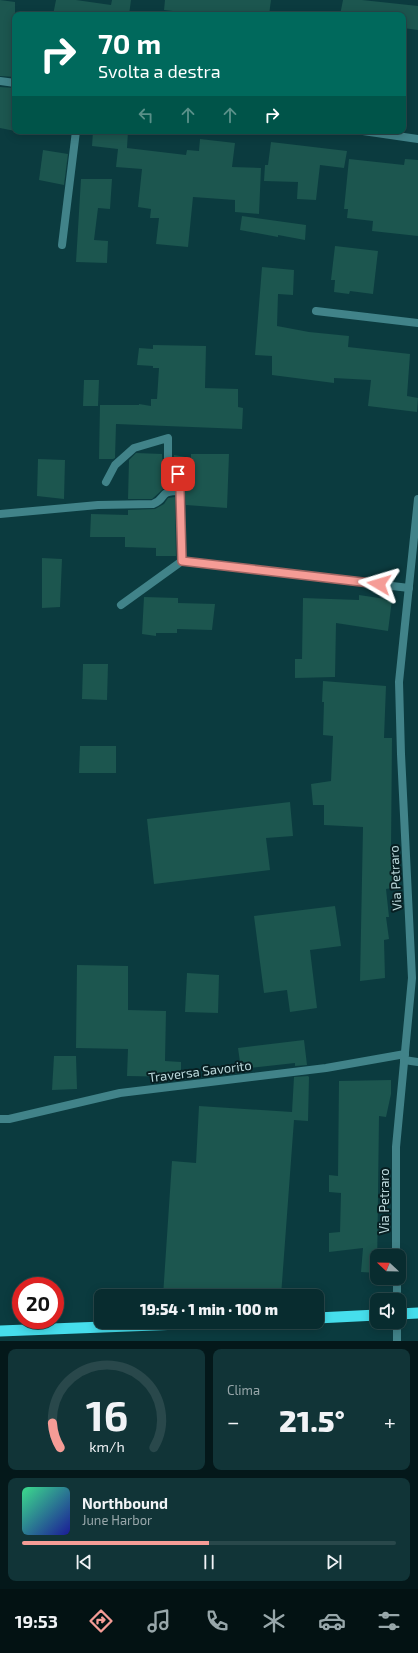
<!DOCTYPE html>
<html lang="it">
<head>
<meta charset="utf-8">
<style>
	:root { --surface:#082c2f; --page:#113437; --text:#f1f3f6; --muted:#98a7aa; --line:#29484b; --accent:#f59c96 }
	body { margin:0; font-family:"Exo 2",sans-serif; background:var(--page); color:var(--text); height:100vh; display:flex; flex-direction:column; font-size:15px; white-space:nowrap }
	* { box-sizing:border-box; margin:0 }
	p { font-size:13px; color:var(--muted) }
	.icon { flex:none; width:22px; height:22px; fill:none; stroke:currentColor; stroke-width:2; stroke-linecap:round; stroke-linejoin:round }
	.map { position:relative; height:1341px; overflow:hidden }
	.side { display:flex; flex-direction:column; gap:8px; padding:8px; background:#04181a; flex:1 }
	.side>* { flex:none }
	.guide { position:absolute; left:12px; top:12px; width:394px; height:122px; border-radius:8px; box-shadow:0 2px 10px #0003,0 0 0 1px var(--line); background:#00695c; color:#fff; overflow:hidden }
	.needle { width:26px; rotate:292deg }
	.tools { position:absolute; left:370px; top:1249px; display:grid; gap:8px }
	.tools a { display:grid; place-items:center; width:36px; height:36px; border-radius:8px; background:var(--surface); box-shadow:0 2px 10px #0003,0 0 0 1px var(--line); font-size:20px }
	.speed { position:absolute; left:12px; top:1277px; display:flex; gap:8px; font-size:20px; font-weight:700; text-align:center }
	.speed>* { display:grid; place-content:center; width:52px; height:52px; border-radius:50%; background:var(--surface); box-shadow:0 2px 10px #0003,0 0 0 1px var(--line); line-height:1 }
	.speed .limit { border:6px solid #d22; background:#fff; color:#111 }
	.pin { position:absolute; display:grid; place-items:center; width:34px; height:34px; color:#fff; margin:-17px; border-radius:8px; box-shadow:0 2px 6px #0006 }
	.me { position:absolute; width:44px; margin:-22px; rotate:277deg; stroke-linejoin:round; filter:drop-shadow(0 0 3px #0008) }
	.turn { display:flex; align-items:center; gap:14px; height:84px; padding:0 20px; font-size:18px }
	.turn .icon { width:52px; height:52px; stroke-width:2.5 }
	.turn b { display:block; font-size:28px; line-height:34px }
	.lanes { display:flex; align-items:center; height:38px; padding:0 20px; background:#0003; justify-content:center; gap:20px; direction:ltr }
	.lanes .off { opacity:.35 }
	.big { font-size:30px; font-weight:800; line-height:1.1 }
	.side .widget { flex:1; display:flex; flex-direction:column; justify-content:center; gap:6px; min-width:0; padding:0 14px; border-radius:8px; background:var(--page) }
	.side .dial { align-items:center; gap:0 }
	.dial svg { height:104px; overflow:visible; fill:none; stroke:var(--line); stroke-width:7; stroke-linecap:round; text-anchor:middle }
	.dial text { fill:var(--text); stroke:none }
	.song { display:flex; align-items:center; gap:12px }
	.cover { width:48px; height:48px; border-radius:6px; background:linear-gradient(135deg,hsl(150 70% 55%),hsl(240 70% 35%)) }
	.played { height:4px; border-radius:2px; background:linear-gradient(90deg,var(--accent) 50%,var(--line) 50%) }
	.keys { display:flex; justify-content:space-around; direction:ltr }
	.heat { display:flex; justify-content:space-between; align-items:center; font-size:22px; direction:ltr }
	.side .tiles { flex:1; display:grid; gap:8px; grid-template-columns:1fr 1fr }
	.widget:last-child { grid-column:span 2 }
	.trip { position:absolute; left:94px; top:1289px; width:230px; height:40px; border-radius:8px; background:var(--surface); box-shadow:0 2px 10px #0003,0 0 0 1px var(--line); font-weight:800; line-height:40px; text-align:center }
	.dock { display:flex; height:64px; justify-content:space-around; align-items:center; background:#031213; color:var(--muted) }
	.dock .icon { width:28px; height:28px }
	.dock .selected { color:var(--accent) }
	.dock b { font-size:18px; color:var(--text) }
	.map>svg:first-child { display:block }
</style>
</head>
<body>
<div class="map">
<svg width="418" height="1341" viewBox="0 0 418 1341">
	<rect width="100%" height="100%" fill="#0b3b3f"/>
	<!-- building -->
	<g fill="#1c564f">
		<path d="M0,0L15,2V77L0,76Z"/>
		<path d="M56,0H76L111,5L112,0H131L129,15H53Z"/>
		<path d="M165,0H271L269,15H207L164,10Z"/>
		<path d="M343,0H362L418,6V30L403,28V15H340Z"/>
		<path d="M0,87L15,88V131L0,128Z"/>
		<path d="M93,131H128L127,148L186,155L187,150L199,151L200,139L235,143L232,167L261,168L259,214L235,212V200L193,197L188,247L156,244L159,218H150L151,209L138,207L142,169L116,167L118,149L92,146Z"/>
		<path d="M271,142L347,151L344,168L320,165L316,200L297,199L298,182L264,181L265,165H268Z"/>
		<path d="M43,150L68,154L64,185L39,180Z"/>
		<path d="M349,159L404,165L405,159L418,160V236L372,231L373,221L347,218L348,209H344Z"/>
		<path d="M81,179H112L110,209L98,208L94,240L108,241L107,263L76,262Z"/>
		<path d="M242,216L306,225L305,240L278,235V237L240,230Z"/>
		<path d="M335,246L378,251L373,294L350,291L349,294L334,292L335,280H331Z"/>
		<path d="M262,267L294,270L293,295L278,294L277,326L309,332L349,336L348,347L410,354L407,396L418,398L417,412L368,406L371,380L334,378V383L272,375V356L255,355Z"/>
		<path d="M153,345L206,346L205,388L238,389V407L243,408L242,429L116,424L115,458L113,459H99L100,405H139V404L151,406V399H157L159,368H153V366L137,365L139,348L153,349Z"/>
		<path d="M84,380H99L98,406H83Z"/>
		<path d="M136,453L162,454L163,474L167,477L173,479L174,486L163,489L152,499H128L129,460Z"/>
		<path d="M191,454H229L227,508L186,505L183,473L182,470L174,467V455L191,458Z"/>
		<path d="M38,459L65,460L64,499L37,496Z"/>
		<path d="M175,497L176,556H156V548L125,547V537H90L91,514L128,515V510L155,509L164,504L168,498Z"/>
		<path d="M42,558L62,559L60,607L42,608Z"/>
		<path d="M359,595L392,600L388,631L336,623L335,677L295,678V659H302L303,598L359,600Z"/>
		<path d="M144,597L178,598V603L215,604L212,630L177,629V633H156V636L142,634Z"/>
		<path d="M83,664H108L107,700L82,699Z"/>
		<path d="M323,681L386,686L384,738H392L391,849H394L392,888L386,889L389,917H386L389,939L384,940L385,978L360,981L363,827L324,825V805H313L311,784L331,781L333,736L323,735L324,702H322Z"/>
		<path d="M80,746H116V773H79Z"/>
		<path d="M290,802L293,836L266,838L270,870L154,884L147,819Z"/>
		<path d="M335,906L341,946L310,950L317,1008L290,1012L287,990L264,993L254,916Z"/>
		<path d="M77,965L128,966V1010L166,1011L165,1061L181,1062V1077L127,1076L128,1049L76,1048Z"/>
		<path d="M187,973L219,975L218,1013L185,1012Z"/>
		<path d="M304,1040L307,1065L295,1066V1063L241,1069L238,1048Z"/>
		<path d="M54,1056H76L77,1089L52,1090Z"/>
		<path d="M308,1076L309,1077L308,1121L294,1120L281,1296H163L172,1161L196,1163L199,1106L292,1112L294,1077Z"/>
		<path d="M391,1080V1094L386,1117L379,1116L377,1273L361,1272L363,1248L329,1252V1233L340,1232L341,1193L329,1192V1175L338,1176L339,1081Z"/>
	</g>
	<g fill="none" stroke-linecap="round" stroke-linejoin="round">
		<!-- service -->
		<g stroke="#418389" stroke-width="8">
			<path d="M62,245L76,131"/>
			<path d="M316,311L418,323"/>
			<path d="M106,482L115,465L134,448L168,438V472L178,474L180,491L182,561"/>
			<path d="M0,514L98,505L153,504C168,498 157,491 180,491"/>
			<path d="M121,605L182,561L409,588"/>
		</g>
		<!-- minor -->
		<g stroke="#418389" stroke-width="8">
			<path d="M404,1060L418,1062"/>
			<path d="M0,1119H9L120,1093L326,1068L405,1054"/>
		</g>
		<!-- tertiary -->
		<g stroke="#418389" stroke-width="8">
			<path d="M0,81L15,83"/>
			<path d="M363,131L418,139"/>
			<path d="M396,1256V1147L412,978L401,754L399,682L418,499"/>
			<path d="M397,1278V1300"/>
			<path d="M397,1322V1341"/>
		</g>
		<!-- trunk -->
		<g stroke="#46deec" stroke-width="11">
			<path d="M399,1314L418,1313"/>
			<path d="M317,1318L377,1315"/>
			<path d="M0,1331L232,1322"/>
		</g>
	</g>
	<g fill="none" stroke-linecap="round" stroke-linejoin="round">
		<defs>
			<path id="route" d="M178,474L180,491L182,561L379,584"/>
		</defs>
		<!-- route casing -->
		<use href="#route" stroke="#9f6562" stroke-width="10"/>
		<!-- route -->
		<use href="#route" stroke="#f59c96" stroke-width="7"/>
	</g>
	<g text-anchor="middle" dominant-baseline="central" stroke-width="4" stroke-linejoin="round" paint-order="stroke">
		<!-- street labels -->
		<g font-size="13" fill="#bddadd" stroke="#071f22">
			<text transform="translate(395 878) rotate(-93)">Via Petraro</text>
			<text transform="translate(200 1071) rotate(-7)">Traversa Savorito</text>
			<text transform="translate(384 1201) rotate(-90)">Via Petraro</text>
		</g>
	</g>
</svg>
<div class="tools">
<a><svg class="needle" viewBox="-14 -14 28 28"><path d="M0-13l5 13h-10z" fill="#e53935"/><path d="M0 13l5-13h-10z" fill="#98a7aa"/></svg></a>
<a><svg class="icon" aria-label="sound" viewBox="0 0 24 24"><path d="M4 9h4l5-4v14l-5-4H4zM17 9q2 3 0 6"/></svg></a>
</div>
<div class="speed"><div class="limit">20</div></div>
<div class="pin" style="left:178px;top:474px;background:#d93025"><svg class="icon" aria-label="arrive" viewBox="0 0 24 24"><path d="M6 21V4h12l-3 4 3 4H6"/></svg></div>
<svg class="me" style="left:379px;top:584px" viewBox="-20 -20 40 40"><path d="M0-17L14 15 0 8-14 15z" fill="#f59c96" stroke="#fff" stroke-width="4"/></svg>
<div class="trip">19:54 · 1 min · 100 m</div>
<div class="guide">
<div class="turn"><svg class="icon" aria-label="right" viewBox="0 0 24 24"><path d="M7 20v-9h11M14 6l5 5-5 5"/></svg><div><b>70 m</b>Svolta a destra</div></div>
<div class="lanes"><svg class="icon off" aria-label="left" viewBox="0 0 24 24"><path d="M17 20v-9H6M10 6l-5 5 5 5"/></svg><svg class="icon off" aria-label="ahead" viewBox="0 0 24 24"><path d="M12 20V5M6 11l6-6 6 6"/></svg><svg class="icon off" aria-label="ahead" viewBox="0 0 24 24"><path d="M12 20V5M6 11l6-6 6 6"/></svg><svg class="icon" aria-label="right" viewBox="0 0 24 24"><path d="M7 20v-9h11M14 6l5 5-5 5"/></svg></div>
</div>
</div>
<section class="side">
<div class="tiles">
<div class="widget dial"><svg viewBox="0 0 100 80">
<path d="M14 69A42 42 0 1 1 86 69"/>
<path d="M14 69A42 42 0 0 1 8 50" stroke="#f59c96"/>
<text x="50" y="56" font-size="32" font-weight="700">16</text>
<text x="50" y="72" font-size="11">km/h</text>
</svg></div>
<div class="widget"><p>Clima</p>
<div class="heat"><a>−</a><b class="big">21.5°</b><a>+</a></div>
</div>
<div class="widget">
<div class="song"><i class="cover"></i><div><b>Northbound</b><p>June Harbor</p></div></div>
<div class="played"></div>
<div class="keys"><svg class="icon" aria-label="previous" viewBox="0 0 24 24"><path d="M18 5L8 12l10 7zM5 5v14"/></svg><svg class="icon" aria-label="pause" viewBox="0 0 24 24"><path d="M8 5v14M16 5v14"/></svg><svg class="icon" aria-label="next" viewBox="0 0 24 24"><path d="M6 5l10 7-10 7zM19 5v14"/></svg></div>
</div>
</div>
</section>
<nav class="dock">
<b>19:53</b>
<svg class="icon selected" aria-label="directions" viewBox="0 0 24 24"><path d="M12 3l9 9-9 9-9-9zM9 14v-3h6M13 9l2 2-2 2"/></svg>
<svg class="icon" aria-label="music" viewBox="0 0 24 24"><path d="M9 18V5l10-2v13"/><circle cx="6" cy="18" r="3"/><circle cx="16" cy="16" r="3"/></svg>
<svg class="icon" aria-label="phone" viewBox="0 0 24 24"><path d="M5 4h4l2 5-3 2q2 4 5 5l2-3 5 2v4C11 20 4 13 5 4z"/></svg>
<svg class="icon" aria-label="climate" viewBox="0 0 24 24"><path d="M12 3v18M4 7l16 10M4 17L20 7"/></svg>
<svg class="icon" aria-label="car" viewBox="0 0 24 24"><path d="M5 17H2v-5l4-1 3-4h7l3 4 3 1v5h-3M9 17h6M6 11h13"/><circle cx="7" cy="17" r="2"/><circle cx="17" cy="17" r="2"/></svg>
<svg class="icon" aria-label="filters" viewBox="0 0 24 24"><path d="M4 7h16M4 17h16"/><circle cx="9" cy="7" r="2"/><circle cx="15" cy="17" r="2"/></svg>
</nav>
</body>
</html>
